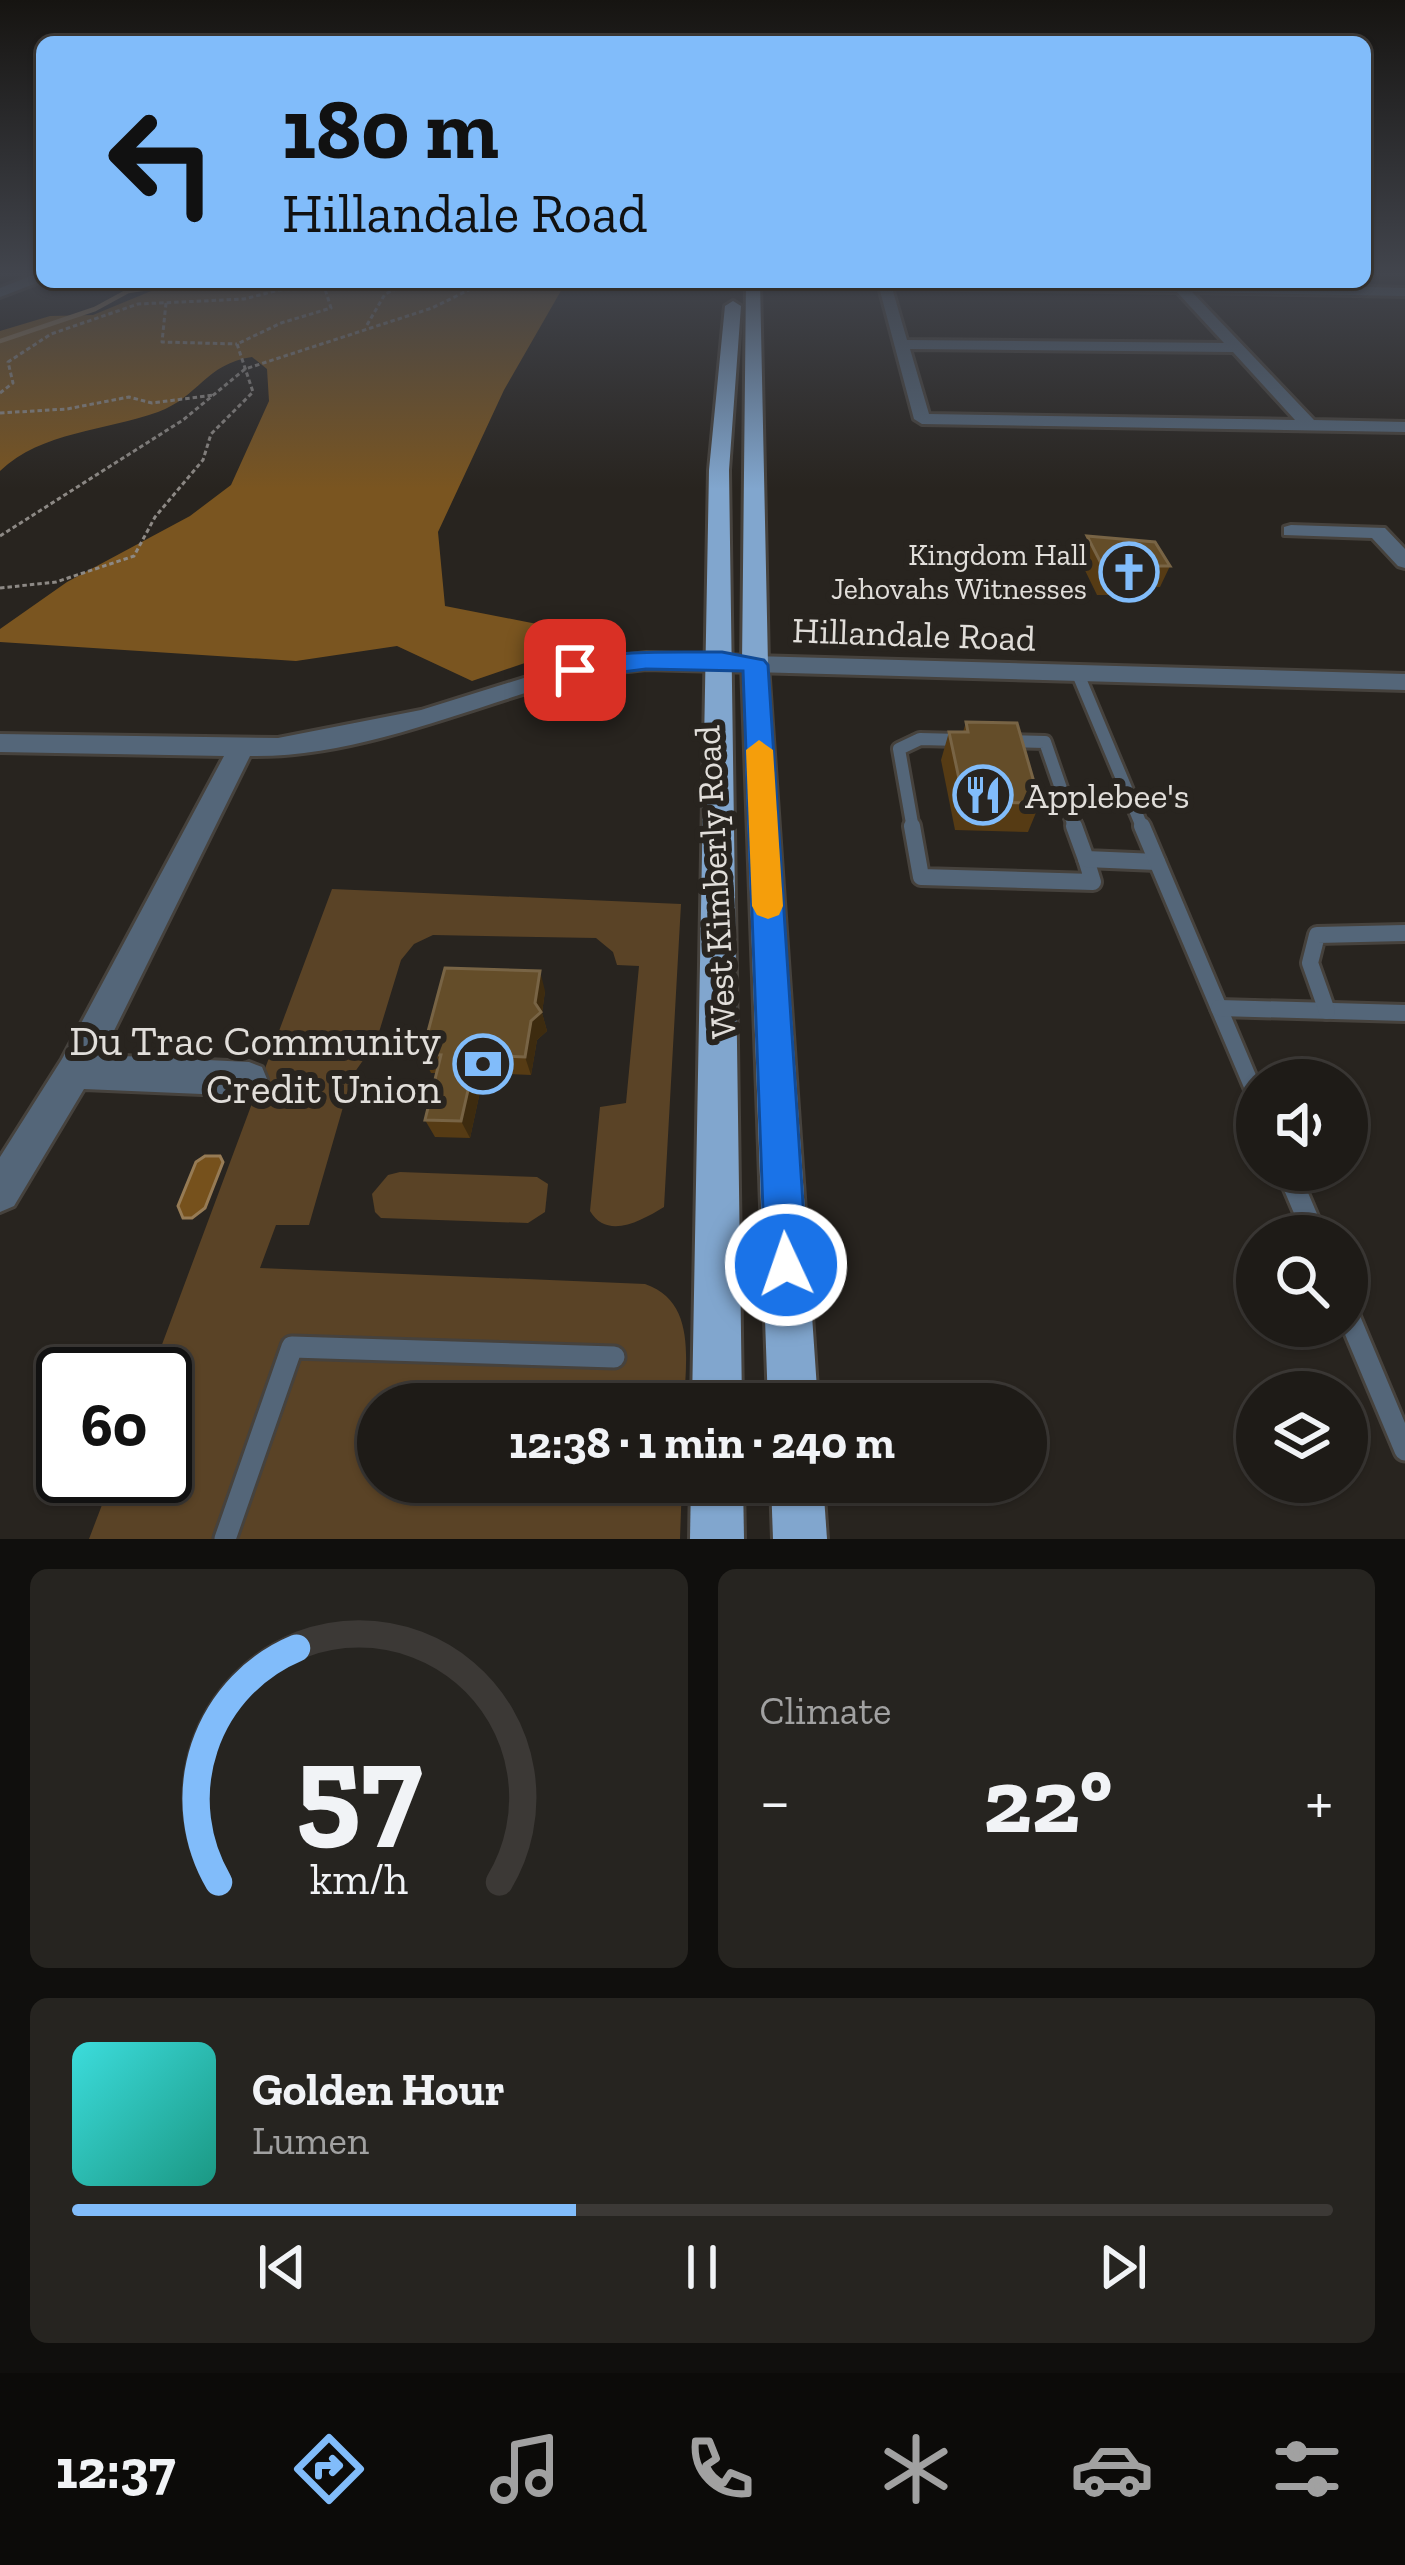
<!DOCTYPE html>
<html lang="en">
<head>
<meta charset="utf-8">
<style>
	:root { --surface:#1e1b17; --page:#262420; --text:#f1f3f6; --muted:#a1a1a1; --line:#3c3936; --accent:#81bcfa }
	body { margin:0; font-family:"Zilla Slab",serif; background:var(--page); color:var(--text); height:100vh; display:flex; flex-direction:column; font-size:45px; white-space:nowrap }
	* { box-sizing:border-box; margin:0 }
	p { font-size:39px; color:var(--muted) }
	.icon { flex:none; width:66px; height:66px; fill:none; stroke:currentColor; stroke-width:2; stroke-linecap:round; stroke-linejoin:round }
	.map { position:relative; height:1539px; overflow:hidden }
	.drawer { display:flex; flex-direction:column; gap:30px; padding:30px; background:#100f0d; flex:1 }
	.drawer>* { flex:none }
	.hud { position:absolute; left:36px; top:36px; width:1335px; height:252px; border-radius:18px; box-shadow:0 3px 9px #0004,0 0 0 3px var(--line); background:#81bcfa; color:#111; overflow:hidden }
	.fabs { position:absolute; left:1236px; top:1059px; display:grid; gap:24px }
	.fabs a { display:grid; place-items:center; width:132px; height:132px; border-radius:50%; background:var(--surface); box-shadow:0 3px 9px #0004,0 0 0 3px var(--line); font-size:60px }
	.speed { position:absolute; left:36px; top:1347px; display:flex; gap:24px; font-size:60px; font-weight:700; text-align:center }
	.speed>* { display:grid; place-content:center; width:156px; height:156px; border-radius:50%; background:var(--surface); box-shadow:0 3px 9px #0004,0 0 0 3px var(--line); line-height:1 }
	.speed .limit { border:6px solid #111; border-radius:18px; background:#fff; color:#111 }
	.pin { position:absolute; display:grid; place-items:center; width:102px; height:102px; color:#fff; margin:-51px; border-radius:24px; box-shadow:0 6px 18px #0006 }
	.me { position:absolute; width:132px; margin:-66px; rotate:357deg; stroke-linejoin:round; filter:drop-shadow(0 0 9px #0008) }
	.turn { display:flex; align-items:center; gap:42px; height:252px; padding:0 48px; font-size:54px }
	.turn .icon { width:156px; height:156px; stroke-width:2.5 }
	.turn b { display:block; font-size:84px; line-height:102px }
	.big { font-size:90px; font-weight:700; line-height:1.1 }
	.drawer .tile { flex:1; display:flex; flex-direction:column; justify-content:center; gap:18px; min-width:0; padding:0 42px; border-radius:18px; background:var(--page) }
	.drawer .dial { align-items:center; gap:0 }
	.dial svg { height:312px; overflow:visible; fill:none; stroke:var(--line); stroke-width:7; stroke-linecap:round; text-anchor:middle }
	.dial text { fill:var(--text); stroke:none }
	.song { display:flex; align-items:center; gap:36px }
	.cover { width:144px; height:144px; border-radius:18px; background:linear-gradient(135deg,hsl(180 70% 55%),hsl(170 70% 35%)) }
	.played { height:12px; border-radius:6px; background:linear-gradient(90deg,var(--accent) 40%,var(--line) 40%) }
	.keys { display:flex; justify-content:space-around; direction:ltr }
	.heat { display:flex; justify-content:space-between; align-items:center; font-size:66px; direction:ltr }
	.drawer .tiles { flex:1; display:grid; gap:30px; grid-template-columns:1fr 1fr }
	.tile:last-child { grid-column:span 2 }
	.trip { position:absolute; left:357px; top:1383px; width:690px; height:120px; border-radius:60px; background:var(--surface); box-shadow:0 3px 9px #0004,0 0 0 3px var(--line); font-weight:700; line-height:120px; text-align:center }
	.tab-bar { display:flex; height:192px; justify-content:space-around; align-items:center; background:#0c0b09; color:var(--muted) }
	.tab-bar .icon { width:84px; height:84px }
	.tab-bar .selected { color:var(--accent) }
	.tab-bar b { font-size:54px; color:var(--text) }
	.map>svg:first-child { display:block }
</style>
</head>
<body>
<div class="map">
<svg width="1405" height="1539" viewBox="0 0 1405 1539">
	<rect width="100%" height="100%" fill="#28241f"/>
	<!-- green -->
	<g fill="#5a4326">
		<path d="M332,889L681,904L664,1207C641,1221 607,1240 590,1211L600,1107L626,1103L639,966L617,965L613,952L596,938L433,935L414,944L401,960L376,1042L352,1076L309,1225H276L260,1268L645,1284C696,1301 686,1360 684,1404H378V1482H682L680,1539H89L113,1476H165V1374H151Z"/>
		<path d="M400,1172L537,1177L548,1184L545,1212L528,1223L381,1218L375,1212L372,1194L388,1175Z"/>
	</g>
	<!-- forest -->
	<path fill="#7a5520" d="M237,282H566L504,390L438,532L445,606L537,624L569,648L472,681L397,646L296,661L0,642V629L67,582L190,516L231,485L269,401L267,369L252,357C205,364 199,397 158,412C106,431 42,431 0,471V331L50,316L93,315L156,289L181,291Z"/>
	<!-- water -->
	<path fill="#76511c" stroke="#967b55" stroke-width="3" d="M205,1156H220L223,1162L205,1208L192,1218H183L178,1206L196,1162Z"/>
	<g fill="none" stroke-linecap="round" stroke-linejoin="round">
		<!-- stream -->
		<path stroke="#967b55" stroke-width="4.5" d="M0,341L95,309L128,291L191,282"/>
		<defs>
			<g id="service-far2">
				<path d="M1078,674L1143,829"/>
				<path d="M1006,741L1045,742L1075,829"/>
				<path d="M913,829L899,749L920,739L960,740"/>
			</g>
			<g id="service-far1">
				<path d="M912,826L921,877L1093,882L1086,859"/>
				<path d="M1074,826L1086,859L1157,862"/>
				<path d="M1142,826L1257,1098"/>
				<path d="M1219,1008L1405,1013"/>
				<path d="M1327,1011L1310,963L1317,935L1405,933"/>
			</g>
			<g id="service">
				<path d="M1287,1170L1315,1236"/>
				<path d="M1347,1312L1405,1450"/>
				<path d="M225,1539L292,1347L614,1357"/>
			</g>
			<g id="minor">
				<path d="M36,274H42V281L0,297V288Z"/>
				<path d="M787,282H1182L1405,288V296L1192,292L1314,420L1405,422V432L922,424L914,419L879,287L794,286ZM892,288L1177,292L1224,343L907,340ZM910,349L1233,352L1295,420L929,414Z"/>
				<path d="M1291,525L1385,528L1405,549V568L1398,566L1372,538L1284,535V527Z"/>
				<path d="M646,653L1405,674V690L646,669C622,672 596,673 573,679C469,707 359,758 250,756L102,1055L249,1062L262,1067L267,1079L262,1091L249,1096L84,1089L14,1206L0,1212V1157L62,1059L224,756L0,752V734L278,738L421,710L575,662Z"/>
			</g>
			<g id="primary">
				<path d="M746,282H760L768,665L818,1404H768L742,665Z"/>
				<path d="M733,301L741,306L729,470L742,1404H692L709,470L725,306Z"/>
				<path d="M691,1482H743L744,1539H690Z"/>
				<path d="M771,1482H823L827,1539H773Z"/>
			</g>
		</defs>
		<!-- service-far2 casing -->
		<use href="#service-far2" stroke="#46423d" stroke-width="18"/>
		<!-- service-far1 casing -->
		<use href="#service-far1" stroke="#46423d" stroke-width="22"/>
		<!-- service casing -->
		<use href="#service" stroke="#46423d" stroke-width="27"/>
		<!-- minor casing -->
		<use href="#minor" stroke="#46423d" stroke-width="6"/>
		<!-- primary casing -->
		<use href="#primary" stroke="#46423d" stroke-width="6"/>
		<!-- path -->
		<g stroke="#8d8985" stroke-width="3" stroke-dasharray="4.5 3" stroke-linecap="butt">
			<path d="M166,303L162,342L237,344"/>
			<path d="M367,325L385,294L412,282"/>
			<path d="M0,393L13,383L8,362L51,334L138,304L244,299L279,290L325,289L339,282"/>
			<path d="M0,413L67,409L129,397L152,403L214,395"/>
			<path d="M0,536L183,420L245,369L432,308L485,282"/>
			<path d="M0,588L56,582L134,556L155,517L203,460L211,434L253,392L237,344L281,323L331,308L325,289"/>
		</g>
		<!-- service-far2 -->
		<use href="#service-far2" stroke="#546679" stroke-width="12"/>
		<!-- service-far1 -->
		<use href="#service-far1" stroke="#546679" stroke-width="16"/>
		<!-- service -->
		<use href="#service" stroke="#546679" stroke-width="21"/>
		<!-- minor -->
		<use href="#minor" fill="#546679" fill-rule="evenodd"/>
		<!-- primary -->
		<use href="#primary" fill="#81a6ce" fill-rule="evenodd"/>
	</g>
	<!-- wall -->
	<g fill="#563b14">
		<path d="M1087,536L1170,566L1160,587H1146L1142,595H1097L1079,558Z"/>
		<path d="M966,722L1040,803L1028,832L955,830L941,760L949,732H963Z"/>
		<path d="M545,991L542,1013L547,1031L537,1040L531,1075L484,1073L470,1138L435,1137L425,1120L437,1073H431L422,1054Z"/>
	</g>
	<!-- shaded-wall -->
	<g fill="#3d2b0f">
		<path d="M540,971L545,991L542,1013L547,1031L537,1040L531,1075L525,1057Z"/>
		<path d="M476,1055L484,1073L470,1138L461,1121Z"/>
	</g>
	<!-- building -->
	<g fill="#644d29" stroke="#786445" stroke-width="3">
		<path d="M1087,536L1155,542L1170,566H1147L1152,574L1106,573Z"/>
		<path d="M966,722L1017,723L1040,803L964,802L949,732H968Z"/>
		<path d="M445,968L540,971L535,1003L541,1012L531,1021L525,1057L476,1055L461,1121L425,1120L441,1055L422,1054Z"/>
	</g>
	<!-- sky -->
	<linearGradient id="sky" x2="0" y2="1"><stop stop-color="#161411"/><stop offset="0.56" stop-color="#42454d"/><stop offset="1" stop-color="#42454d" stop-opacity="0"/></linearGradient>
	<rect width="1405" height="489" fill="url(#sky)"/>
	<!-- route -->
	<path fill="#1a73e8" stroke="#114b97" stroke-width="3" d="M722,652L764,660L768,665L807,1265L801,1280L786,1286L772,1280L765,1265L743,671L646,669L575,678L563,670C585,647 688,653 722,652Z"/>
	<!-- slow -->
	<path fill="#f59e0b" d="M759,740L773,750L783,906L779,915L768,919L757,915L752,906L746,750Z"/>
	<!-- icons -->
	<defs>
		<symbol id="church-ring" viewBox="-11 -11 22 22"><circle r="9.5" fill="#28241f" stroke="#81bcfa" stroke-width="1.5"/><path d="M-1.2-6h2.4v3.5h3.3v2.4h-3.3V6h-2.4V-.1h-3.3v-2.4h3.3Z" fill="#81bcfa"/></symbol>
		<symbol id="restaurant-ring" viewBox="-11 -11 22 22"><circle r="9.5" fill="#28241f" stroke="#81bcfa" stroke-width="1.5"/><path d="M-5-6h1v4h1v-4h1v4h1v-4h1v5L-1.5 .5V6h-2V.5L-5-1ZM5-6V6H3V1.5H1.5Q1.5-4 5-6Z" fill="#81bcfa"/></symbol>
		<symbol id="bank-ring" viewBox="-11 -11 22 22"><circle r="9.5" fill="#28241f" stroke="#81bcfa" stroke-width="1.5"/><path d="M-6-4H6V4H-6ZM0-2.3a2.3 2.3 0 1 0 0 4.6a2.3 2.3 0 1 0 0-4.6Z" fill="#81bcfa"/></symbol>
	</defs>
	<g fill-rule="evenodd">
		<use href="#church-ring" x="1096" y="539" width="66" height="66"/>
		<use href="#restaurant-ring" x="950" y="762" width="66" height="66"/>
		<use href="#bank-ring" x="450" y="1031" width="66" height="66"/>
	</g>
	<g text-anchor="middle" dominant-baseline="central" stroke-width="12" stroke-linejoin="round" paint-order="stroke">
		<!-- far-poi labels -->
		<g font-size="30" fill="#e1deda" stroke="#28241f" text-anchor="end">
			<text x="1087" y="555">Kingdom Hall<tspan x="1087" dy="34">Jehovahs Witnesses</tspan></text>
		</g>
		<!-- street labels -->
		<g font-size="36" fill="#e1deda" stroke="#28241f">
			<text transform="translate(914 634) rotate(2)">Hillandale Road</text>
			<text transform="translate(715 882) rotate(-93)">West Kimberly Road</text>
		</g>
		<!-- poi labels -->
		<g font-size="36" fill="#e1deda" stroke="#28241f" text-anchor="start">
			<text x="1025" y="795">Applebee's</text>
		</g>
		<!-- near-poi labels -->
		<g font-size="42" fill="#e1deda" stroke="#28241f" text-anchor="end">
			<text x="441" y="1040">Du Trac Community<tspan x="441" dy="48">Credit Union</tspan></text>
		</g>
	</g>
</svg>
<div class="fabs">
<a><svg class="icon" aria-label="sound" viewBox="0 0 24 24"><path d="M4 9h4l5-4v14l-5-4H4zM17 9q2 3 0 6"/></svg></a>
<a><svg class="icon" aria-label="search" viewBox="0 0 24 24"><circle cx="10" cy="10" r="6"/><path d="M15 15l6 6"/></svg></a>
<a><svg class="icon" aria-label="layers" viewBox="0 0 24 24"><path d="M12 4l9 5-9 5-9-5zM3 14l9 5 9-5"/></svg></a>
</div>
<div class="speed"><div class="limit">60</div></div>
<div class="pin" style="left:575px;top:670px;background:#d93025"><svg class="icon" aria-label="arrive" viewBox="0 0 24 24"><path d="M6 21V4h12l-3 4 3 4H6"/></svg></div>
<svg class="me" style="left:786px;top:1265px" viewBox="-20 -20 40 40"><circle r="17" fill="#1a73e8" stroke="#fff" stroke-width="3"/><path d="M0-11L8 9 0 5-8 9z" fill="#fff"/></svg>
<div class="trip">12:38 · 1 min · 240 m</div>
<div class="hud">
<div class="turn"><svg class="icon" aria-label="left" viewBox="0 0 24 24"><path d="M17 20v-9H6M10 6l-5 5 5 5"/></svg><div><b>180 m</b>Hillandale Road</div></div>
</div>
</div>
<section class="drawer">
<div class="tiles">
<div class="tile dial"><svg viewBox="0 0 100 80">
<path d="M14 69A42 42 0 1 1 86 69"/>
<path d="M14 69A42 42 0 0 1 34 9" stroke="#81bcfa"/>
<text x="50" y="56" font-size="32" font-weight="700">57</text>
<text x="50" y="72" font-size="11">km/h</text>
</svg></div>
<div class="tile"><p>Climate</p>
<div class="heat"><a>−</a><b class="big">22°</b><a>+</a></div>
</div>
<div class="tile">
<div class="song"><i class="cover"></i><div><b>Golden Hour</b><p>Lumen</p></div></div>
<div class="played"></div>
<div class="keys"><svg class="icon" aria-label="previous" viewBox="0 0 24 24"><path d="M18 5L8 12l10 7zM5 5v14"/></svg><svg class="icon" aria-label="pause" viewBox="0 0 24 24"><path d="M8 5v14M16 5v14"/></svg><svg class="icon" aria-label="next" viewBox="0 0 24 24"><path d="M6 5l10 7-10 7zM19 5v14"/></svg></div>
</div>
</div>
</section>
<nav class="tab-bar">
<b>12:37</b>
<svg class="icon selected" aria-label="directions" viewBox="0 0 24 24"><path d="M12 3l9 9-9 9-9-9zM9 14v-3h6M13 9l2 2-2 2"/></svg>
<svg class="icon" aria-label="music" viewBox="0 0 24 24"><path d="M9 18V5l10-2v13"/><circle cx="6" cy="18" r="3"/><circle cx="16" cy="16" r="3"/></svg>
<svg class="icon" aria-label="phone" viewBox="0 0 24 24"><path d="M5 4h4l2 5-3 2q2 4 5 5l2-3 5 2v4C11 20 4 13 5 4z"/></svg>
<svg class="icon" aria-label="climate" viewBox="0 0 24 24"><path d="M12 3v18M4 7l16 10M4 17L20 7"/></svg>
<svg class="icon" aria-label="car" viewBox="0 0 24 24"><path d="M5 17H2v-5l4-1 3-4h7l3 4 3 1v5h-3M9 17h6M6 11h13"/><circle cx="7" cy="17" r="2"/><circle cx="17" cy="17" r="2"/></svg>
<svg class="icon" aria-label="filters" viewBox="0 0 24 24"><path d="M4 7h16M4 17h16"/><circle cx="9" cy="7" r="2"/><circle cx="15" cy="17" r="2"/></svg>
</nav>
</body>
</html>
